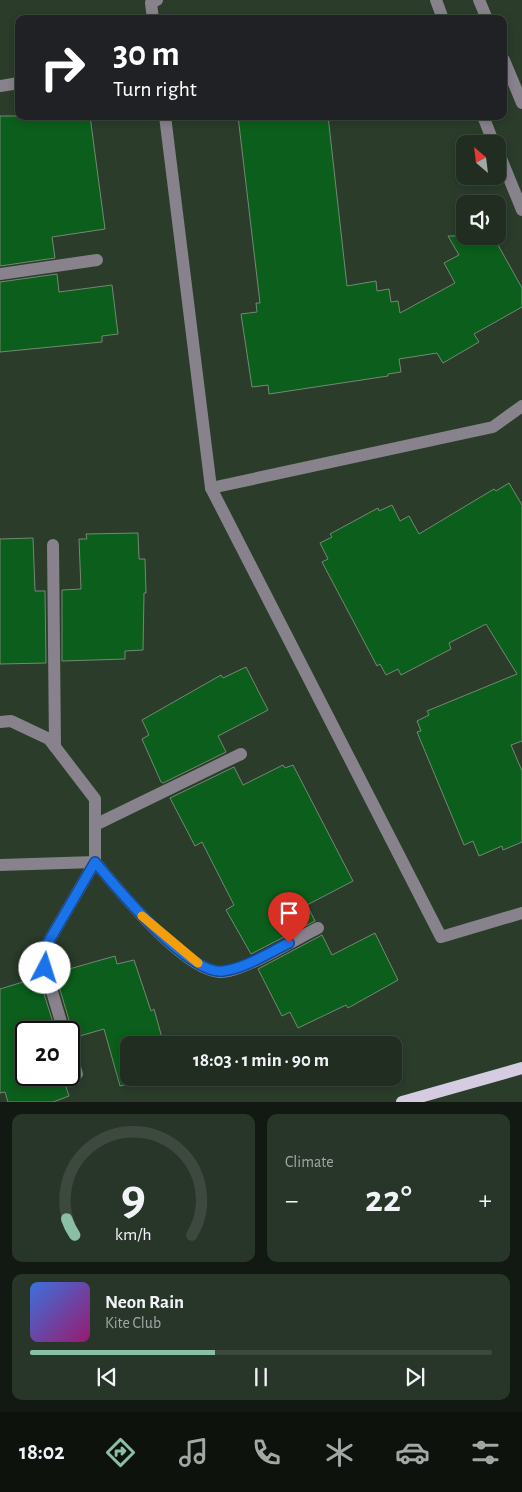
<!DOCTYPE html>
<html lang="en">
<head>
<meta charset="utf-8">
<style>
	:root { --surface:#202d20; --page:#283529; --text:#f1f3f6; --muted:#a2a8a5; --line:#3d493e; --accent:#8abfa5 }
	body { margin:0; font-family:"Alegreya Sans",sans-serif; background:var(--page); color:var(--text); height:100vh; display:flex; flex-direction:column; font-size:19px; white-space:nowrap }
	* { box-sizing:border-box; margin:0 }
	p { font-size:16px; color:var(--muted) }
	.icon { flex:none; width:28px; height:28px; fill:none; stroke:currentColor; stroke-width:2; stroke-linecap:round; stroke-linejoin:round }
	.map { position:relative; height:1102px; overflow:hidden }
	.drawer { display:flex; flex-direction:column; gap:12px; padding:12px; background:#121912; flex:1 }
	.drawer>* { flex:none }
	.hud { position:absolute; left:15px; top:15px; width:492px; height:105px; border-radius:10px; box-shadow:0 2px 8px #0003,0 0 0 1px var(--line); background:#202124; color:#fff; overflow:hidden }
	.needle { width:32px; rotate:332deg }
	.tools { position:absolute; left:456px; top:135px; display:grid; gap:10px }
	.tools a { display:grid; place-items:center; width:50px; height:50px; border-radius:10px; background:var(--surface); box-shadow:0 2px 8px #0003,0 0 0 1px var(--line); font-size:25px }
	.speed { position:absolute; left:15px; top:1021px; display:flex; gap:10px; font-size:25px; font-weight:700; text-align:center }
	.speed>* { display:grid; place-content:center; width:65px; height:65px; border-radius:50%; background:var(--surface); box-shadow:0 2px 8px #0003,0 0 0 1px var(--line); line-height:1 }
	.speed .limit { border:2px solid #111; border-radius:8px; background:#fff; color:#111 }
	.pin { position:absolute; display:grid; place-items:center; width:42px; height:42px; color:#fff; margin:-51px -21px; border-radius:50% 50% 50% 0; rotate:-45deg; box-shadow:0 0 5px #0007 }
	.pin .icon { rotate:45deg }
	.me { position:absolute; width:55px; margin:-28px; rotate:5deg; stroke-linejoin:round; filter:drop-shadow(0 0 4px #0008) }
	.turn { display:flex; align-items:center; gap:18px; height:105px; padding:0 15px; font-size:22px }
	.turn .icon { width:65px; height:65px; stroke-width:2.5 }
	.turn b { display:block; font-size:35px; line-height:42px }
	.big { font-size:38px; font-weight:600; line-height:1.1 }
	.drawer .card { flex:1; display:flex; flex-direction:column; justify-content:center; gap:8px; min-width:0; padding:0 18px; border-radius:10px; background:var(--page) }
	.drawer .dial { align-items:center; gap:0 }
	.dial svg { height:130px; overflow:visible; fill:none; stroke:var(--line); stroke-width:7; stroke-linecap:round; text-anchor:middle }
	.dial text { fill:var(--text); stroke:none }
	.song { display:flex; align-items:center; gap:15px }
	.cover { width:60px; height:60px; border-radius:8px; background:linear-gradient(135deg,hsl(220 70% 55%),hsl(320 70% 35%)) }
	.played { height:5px; border-radius:2px; background:linear-gradient(90deg,var(--accent) 40%,var(--line) 40%) }
	.keys { display:flex; justify-content:space-around; direction:ltr }
	.heat { display:flex; justify-content:space-between; align-items:center; font-size:28px; direction:ltr }
	.drawer .tiles { flex:1; display:grid; gap:12px; grid-template-columns:1fr 1fr }
	.card:last-child { grid-column:span 2 }
	.trip { position:absolute; left:120px; top:1036px; width:282px; height:50px; border-radius:10px; background:var(--surface); box-shadow:0 2px 8px #0003,0 0 0 1px var(--line); font-weight:600; line-height:50px; text-align:center }
	.menu { display:flex; height:80px; justify-content:space-around; align-items:center; background:#0d120d; color:var(--muted) }
	.menu .icon { width:35px; height:35px }
	.menu .on { color:var(--accent) }
	.menu b { font-size:22px; color:var(--text) }
	.map>svg:first-child { display:block }
</style>
</head>
<body>
<div class="map">
<svg width="522" height="1102" viewBox="0 0 522 1102">
	<rect width="100%" height="100%" fill="#2b3c2b"/>
	<!-- building -->
	<g fill="#0b5e1b" stroke="#748874">
		<path d="M0,116H90L105,229L52,237L55,258L0,266Z"/>
		<path d="M238,116H328L347,286L376,281L377,291L389,289L391,302L398,301L400,313L455,283L444,263L459,255L448,236H493L522,288V307L474,334L479,342L443,363L437,353L399,359L401,372L388,374V376L269,394L268,385L252,387L241,314L257,312L256,303H260Z"/>
		<path d="M57,274L59,292L112,285L118,334L102,336V342L0,352V282Z"/>
		<path d="M509,483L522,505V741L511,745L522,771V842L503,850L502,846L479,856L473,841L464,845L417,732L421,731L417,721L429,715L427,711L517,674L486,624L449,643L451,649L401,675L398,669L386,675L380,664L377,666L322,562L328,559L320,543L332,537L330,534L378,508L379,511L392,505L400,521L409,516L419,534L494,489L496,491Z"/>
		<path d="M138,533L139,559H145L146,593H144L143,650L125,651V659L62,661V590L81,589L79,539H87L86,534Z"/>
		<path d="M33,538L35,591H45L46,663L0,664V539Z"/>
		<path d="M246,667L268,710L218,736L226,752L163,783L161,782L142,739L149,735L142,720L221,675L223,678Z"/>
		<path d="M283,765L285,768L293,765L353,881L307,905L315,921L251,954L226,910L234,905L210,858L202,842L195,846L170,798L234,767L243,785Z"/>
		<path d="M375,933L398,980L348,1008L346,1005L298,1028L290,1012L282,1016L258,969L322,935L332,955Z"/>
		<path d="M115,956L117,964L134,960L151,1011L154,1009L164,1045H129V1078H151L120,1086L104,1029L69,1039L72,1030L55,973Z"/>
		<path d="M36,978H39L56,1032H26V1075H62L69,1096L53,1102H8L5,1092L0,1093V989Z"/>
	</g>
	<g fill="none" stroke-linecap="round" stroke-linejoin="round">
		<!-- minor -->
		<g stroke="#87828c" stroke-width="12">
			<path d="M436,0L443,19"/>
			<path d="M479,0L487,19"/>
			<path d="M153,19L151,3L157,0"/>
			<path d="M504,60L522,103"/>
			<path d="M0,86L19,83"/>
			<path d="M165,116L211,488L441,937L522,913"/>
			<path d="M483,116L494,144"/>
			<path d="M498,151L522,210"/>
			<path d="M0,274L97,260"/>
			<path d="M211,488L493,427L522,406"/>
			<path d="M53,545L55,747"/>
			<path d="M0,722L11,721L49,739L95,799V862L46,946L45,968L64,1032"/>
			<path d="M95,825L241,754"/>
			<path d="M95,862C119,890 183,970 220,972C242,973 297,938 318,928"/>
			<path d="M0,865L95,862"/>
			<path d="M69,1047L77,1074"/>
		</g>
		<!-- major -->
		<path stroke="#d6cce2" stroke-width="12" d="M402,1102L522,1068"/>
	</g>
	<g fill="none" stroke-linecap="round" stroke-linejoin="round">
		<defs>
			<path id="route" d="M45,968L46,946L95,862C116,887 189,976 223,971C246,968 268,953 289,943"/>
		</defs>
		<!-- route casing -->
		<use href="#route" stroke="#114b97" stroke-width="12"/>
		<!-- route -->
		<use href="#route" stroke="#1a73e8" stroke-width="9"/>
		<!-- slow -->
		<path stroke="#f59e0b" stroke-width="9" d="M142,916L198,963"/>
	</g>
</svg>
<div class="tools">
<a><svg class="needle" viewBox="-14 -14 28 28"><path d="M0-13l5 13h-10z" fill="#e53935"/><path d="M0 13l5-13h-10z" fill="#a2a8a5"/></svg></a>
<a><svg class="icon" aria-label="sound" viewBox="0 0 24 24"><path d="M4 9h4l5-4v14l-5-4H4zM17 9q2 3 0 6"/></svg></a>
</div>
<div class="speed"><div class="limit">20</div></div>
<div class="pin" style="left:289px;top:943px;background:#d93025"><svg class="icon" aria-label="arrive" viewBox="0 0 24 24"><path d="M6 21V4h12l-3 4 3 4H6"/></svg></div>
<svg class="me" style="left:45px;top:968px" viewBox="-20 -20 40 40"><circle r="19" fill="#fff"/><path d="M0-13L10 11 0 6-10 11z" fill="#1a73e8"/></svg>
<div class="trip">18:03 · 1 min · 90 m</div>
<div class="hud">
<div class="turn"><svg class="icon" aria-label="right" viewBox="0 0 24 24"><path d="M7 20v-9h11M14 6l5 5-5 5"/></svg><div><b>30 m</b>Turn right</div></div>
</div>
</div>
<section class="drawer">
<div class="tiles">
<div class="card dial"><svg viewBox="0 0 100 80">
<path d="M14 69A42 42 0 1 1 86 69"/>
<path d="M14 69A42 42 0 0 1 9 59" stroke="#8abfa5"/>
<text x="50" y="56" font-size="32" font-weight="700">9</text>
<text x="50" y="72" font-size="11">km/h</text>
</svg></div>
<div class="card"><p>Climate</p>
<div class="heat"><a>−</a><b class="big">22°</b><a>+</a></div>
</div>
<div class="card">
<div class="song"><i class="cover"></i><div><b>Neon Rain</b><p>Kite Club</p></div></div>
<div class="played"></div>
<div class="keys"><svg class="icon" aria-label="previous" viewBox="0 0 24 24"><path d="M18 5L8 12l10 7zM5 5v14"/></svg><svg class="icon" aria-label="pause" viewBox="0 0 24 24"><path d="M8 5v14M16 5v14"/></svg><svg class="icon" aria-label="next" viewBox="0 0 24 24"><path d="M6 5l10 7-10 7zM19 5v14"/></svg></div>
</div>
</div>
</section>
<nav class="menu">
<b>18:02</b>
<svg class="icon on" aria-label="directions" viewBox="0 0 24 24"><path d="M12 3l9 9-9 9-9-9zM9 14v-3h6M13 9l2 2-2 2"/></svg>
<svg class="icon" aria-label="music" viewBox="0 0 24 24"><path d="M9 18V5l10-2v13"/><circle cx="6" cy="18" r="3"/><circle cx="16" cy="16" r="3"/></svg>
<svg class="icon" aria-label="phone" viewBox="0 0 24 24"><path d="M5 4h4l2 5-3 2q2 4 5 5l2-3 5 2v4C11 20 4 13 5 4z"/></svg>
<svg class="icon" aria-label="climate" viewBox="0 0 24 24"><path d="M12 3v18M4 7l16 10M4 17L20 7"/></svg>
<svg class="icon" aria-label="car" viewBox="0 0 24 24"><path d="M5 17H2v-5l4-1 3-4h7l3 4 3 1v5h-3M9 17h6M6 11h13"/><circle cx="7" cy="17" r="2"/><circle cx="17" cy="17" r="2"/></svg>
<svg class="icon" aria-label="filters" viewBox="0 0 24 24"><path d="M4 7h16M4 17h16"/><circle cx="9" cy="7" r="2"/><circle cx="15" cy="17" r="2"/></svg>
</nav>
</body>
</html>
